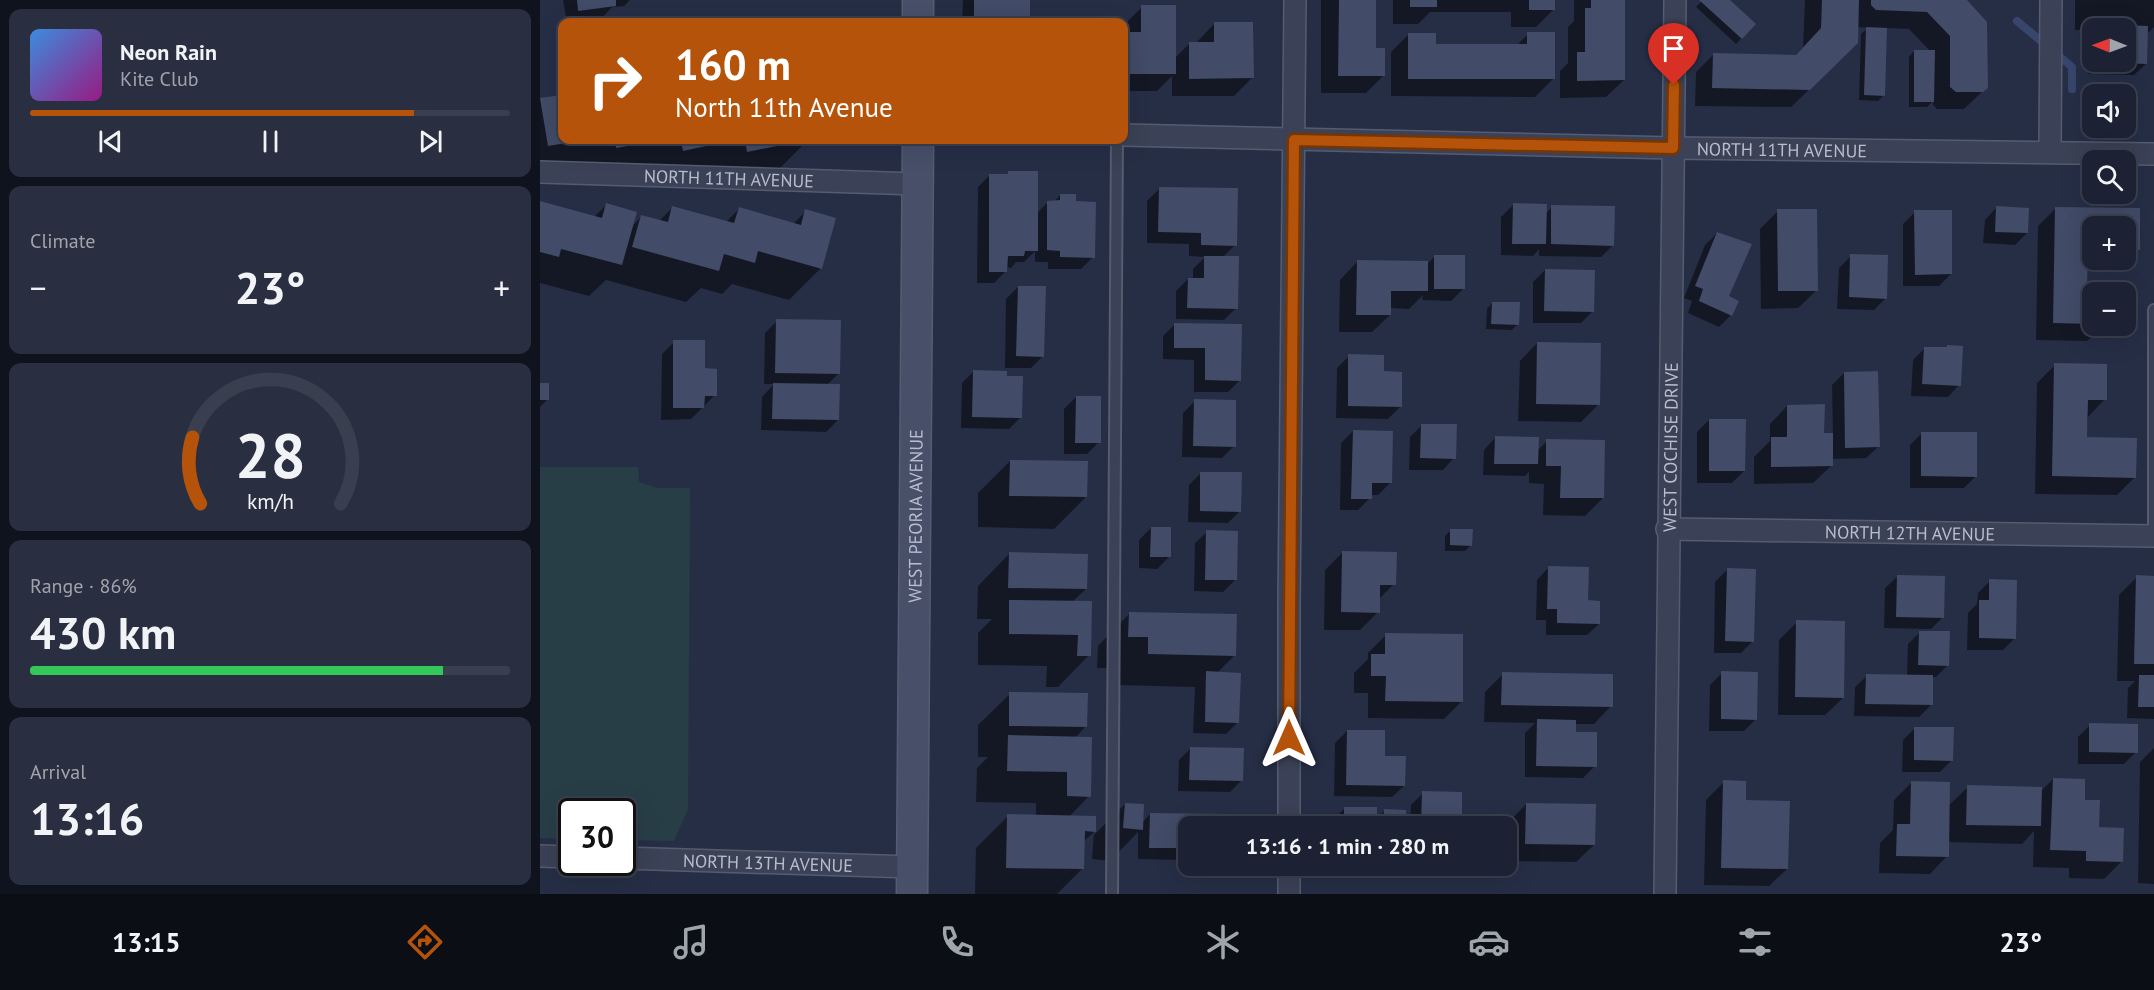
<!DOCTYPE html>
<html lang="en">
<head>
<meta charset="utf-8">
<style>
	:root { --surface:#1c2234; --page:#292f40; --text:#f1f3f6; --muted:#a0a4ac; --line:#3a3f4f; --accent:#b45309 }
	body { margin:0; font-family:"PT Sans",sans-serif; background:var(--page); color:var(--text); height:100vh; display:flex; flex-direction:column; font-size:22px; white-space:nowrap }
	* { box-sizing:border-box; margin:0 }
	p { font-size:20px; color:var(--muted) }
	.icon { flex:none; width:33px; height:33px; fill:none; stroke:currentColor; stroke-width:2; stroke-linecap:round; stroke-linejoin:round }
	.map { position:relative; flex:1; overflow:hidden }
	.side { display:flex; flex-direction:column; gap:9px; padding:9px; background:#0f131d; width:540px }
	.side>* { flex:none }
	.hud { position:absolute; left:18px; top:18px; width:570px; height:126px; border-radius:12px; box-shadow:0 6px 24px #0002,0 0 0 2px var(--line); background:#b45309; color:#fff; overflow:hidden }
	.needle { width:39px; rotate:271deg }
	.buttons { position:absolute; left:1542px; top:18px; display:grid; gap:12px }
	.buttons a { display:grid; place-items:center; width:54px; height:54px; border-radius:12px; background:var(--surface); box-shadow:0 6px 24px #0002,0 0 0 2px var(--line); font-size:30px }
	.speed { position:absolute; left:18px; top:798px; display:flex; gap:12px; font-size:30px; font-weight:700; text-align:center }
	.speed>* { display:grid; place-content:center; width:78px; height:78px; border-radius:50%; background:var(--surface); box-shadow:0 6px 24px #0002,0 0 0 2px var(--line); line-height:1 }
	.speed .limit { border:3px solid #111; border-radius:9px; background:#fff; color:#111 }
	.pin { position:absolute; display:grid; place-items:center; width:51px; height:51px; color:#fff; margin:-62px -26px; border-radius:50% 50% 50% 0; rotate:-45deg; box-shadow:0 0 6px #0007 }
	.pin .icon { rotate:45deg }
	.me { position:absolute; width:66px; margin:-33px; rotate:0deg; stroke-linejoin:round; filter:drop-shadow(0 0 4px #0008) }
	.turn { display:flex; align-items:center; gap:21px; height:126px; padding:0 18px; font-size:27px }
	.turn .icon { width:78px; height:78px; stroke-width:2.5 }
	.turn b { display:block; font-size:42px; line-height:51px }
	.big { font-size:45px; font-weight:800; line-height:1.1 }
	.side .card { flex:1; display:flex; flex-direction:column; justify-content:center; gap:9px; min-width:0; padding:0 21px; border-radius:12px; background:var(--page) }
	.side .dial { align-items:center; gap:0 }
	.dial svg { height:156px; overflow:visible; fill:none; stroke:var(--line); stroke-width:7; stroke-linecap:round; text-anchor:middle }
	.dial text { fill:var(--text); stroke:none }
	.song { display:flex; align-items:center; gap:18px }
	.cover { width:72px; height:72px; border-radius:9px; background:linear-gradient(135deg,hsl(210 70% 55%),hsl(310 70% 35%)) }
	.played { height:6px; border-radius:3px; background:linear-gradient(90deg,var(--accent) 80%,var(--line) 80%) }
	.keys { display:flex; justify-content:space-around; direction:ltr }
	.heat { display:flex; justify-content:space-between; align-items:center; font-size:33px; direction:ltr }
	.charge { height:9px; border-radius:4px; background:linear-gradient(90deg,#34c759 86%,var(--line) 0) }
	.trip { position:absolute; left:638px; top:816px; width:339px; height:60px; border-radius:12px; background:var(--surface); box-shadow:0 6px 24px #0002,0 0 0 2px var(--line); font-weight:800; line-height:60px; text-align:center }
	.tabs { display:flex; height:96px; justify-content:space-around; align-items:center; background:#0b0e15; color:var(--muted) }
	.tabs .icon { width:42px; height:42px }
	.tabs .selected { color:var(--accent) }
	.tabs b { font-size:27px; color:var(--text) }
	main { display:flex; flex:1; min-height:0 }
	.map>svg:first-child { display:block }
</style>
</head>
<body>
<main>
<section class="side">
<div class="card">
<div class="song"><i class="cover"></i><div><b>Neon Rain</b><p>Kite Club</p></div></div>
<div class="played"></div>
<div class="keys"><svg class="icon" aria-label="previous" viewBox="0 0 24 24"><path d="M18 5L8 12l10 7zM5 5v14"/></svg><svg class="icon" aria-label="pause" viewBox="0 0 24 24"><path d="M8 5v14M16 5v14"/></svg><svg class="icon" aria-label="next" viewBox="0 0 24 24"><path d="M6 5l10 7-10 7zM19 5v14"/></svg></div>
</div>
<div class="card"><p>Climate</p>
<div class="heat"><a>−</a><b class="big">23°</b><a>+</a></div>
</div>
<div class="card dial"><svg viewBox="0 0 100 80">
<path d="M14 69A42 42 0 1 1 86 69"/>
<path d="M14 69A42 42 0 0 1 10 35" stroke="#b45309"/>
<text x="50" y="56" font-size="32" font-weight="700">28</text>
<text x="50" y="72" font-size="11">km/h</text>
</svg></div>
<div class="card"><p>Range · 86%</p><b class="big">430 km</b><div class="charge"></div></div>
<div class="card"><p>Arrival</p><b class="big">13:16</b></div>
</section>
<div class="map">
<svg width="1614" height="894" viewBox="0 0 1614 894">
	<rect width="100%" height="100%" fill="#262e46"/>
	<!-- green -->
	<path fill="#283e47" d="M0,467H98L99,482L117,488H150L148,809L134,841L83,840L82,812H32L31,839L0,838Z"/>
	<!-- shadow -->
	<g fill="#0007" fill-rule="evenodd">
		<path d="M23,0H90L84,6L72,7L63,17L27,22Z"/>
		<path d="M423,0H489V22H422Z"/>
		<path d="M781,0H835V49L844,75L826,93H781Z"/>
		<path d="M853,0H1014V9L996,27H971V12H890L878,24H853Z"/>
		<path d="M1034,0H1084V80L1066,97L1020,98V71L1028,63V27L1034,21Z"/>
		<path d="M1163,0H1188L1214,24L1196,44L1156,7Z"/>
		<path d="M1265,0H1425L1446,88L1424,109H1397L1393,105V101L1387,107H1369V57L1374,51H1390L1369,29L1346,28L1344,95L1338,101L1319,100L1321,34L1328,28L1317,27V43L1251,107L1155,106L1156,72L1174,54L1255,56L1263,47Z"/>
		<path d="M1535,0H1614V27L1609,32H1606V64L1594,75L1548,74L1549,38L1552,34V62H1586V28L1535,30Z"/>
		<path d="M602,7L634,59L650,43H656L674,24L712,78L694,96H632V76L617,91H584V25Z"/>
		<path d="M869,34L895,46H976L988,34L1013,79L995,97L851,96V52Z"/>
		<path d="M22,96V140H268L238,170L112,182L108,164L74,172L0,173V100Z"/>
		<path d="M469,172L496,214L508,202H514L520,195L535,203L553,257L541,269H508V262H495V251L484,262H476L471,268L466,267V271L454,283H437L438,187L450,175L466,176Z"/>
		<path d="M619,189L695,245L683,257L696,308L684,320L636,319V291L648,279H653V269L665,257L649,256V244L607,243V201Z"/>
		<path d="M0,202L54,217L66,205L91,227L102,216L119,221L133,207L186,222L199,209L253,224L266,211L281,268L249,300L192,284L182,294L161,288L146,302L66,280L49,296L0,283Z"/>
		<path d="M973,205L1005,214L1012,207L1073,245L1061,257L999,256V249L993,256L961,255V217Z"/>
		<path d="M1456,208L1487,233L1475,245L1443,243L1445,220Z"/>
		<path d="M1516,208L1599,210L1598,250L1580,268L1546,267V289H1565V292H1552V326H1563L1547,341L1496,340L1498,226ZM1552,226H1586V260H1552Z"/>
		<path d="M1238,211L1276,291L1258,308L1221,309L1220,229Z"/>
		<path d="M1375,212L1411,274L1399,286H1363V224Z"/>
		<path d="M1177,233L1191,315L1179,327L1148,313L1152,301L1144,298L1165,245Z"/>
		<path d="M895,256L923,289L911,301L882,300L883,295L869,309L850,308V315L832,332H799L800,280L817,262L888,263Z"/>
		<path d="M1311,256L1346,298L1334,310L1297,309L1299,268Z"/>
		<path d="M1005,270L1053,311L1041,323H993V282Z"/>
		<path d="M478,287L503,356L491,368H465L466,299Z"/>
		<path d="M952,303L978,324L972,330L946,329L947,309Z"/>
		<path d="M237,321L299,373L286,386L298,420L286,432L221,430L222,397L234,384H224L225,333Z"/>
		<path d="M635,324L701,325L700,380L688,392H654V360L623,359V336Z"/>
		<path d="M134,342L163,370L175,395L151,419L121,420L122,354Z"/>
		<path d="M997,343L1059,404L1041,422L978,421L980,361Z"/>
		<path d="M1385,348L1419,385L1408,397L1371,396L1373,360Z"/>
		<path d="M809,356L860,407L848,419L796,418L797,368Z"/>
		<path d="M1515,365L1565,399L1548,417L1546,439L1595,477L1577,495L1495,494L1497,383Z"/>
		<path d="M434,371L466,378L481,417L469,429L421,428L422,383Z"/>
		<path d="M1304,373L1338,447L1326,458L1291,459V466L1273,483L1214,484V457L1230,441V424L1247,406L1283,434H1293L1292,385Z"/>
		<path d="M0,384L8,399L0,407Z"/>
		<path d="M536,397L559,442L547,454H524V409Z"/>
		<path d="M655,401L694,446L682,458L642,457L643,413Z"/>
		<path d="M1169,420L1204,471L1192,483H1157V432Z"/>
		<path d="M882,425L914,458L903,470H869L870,437Z"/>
		<path d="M813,431L850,483L838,495H831L830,498L818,510H800L801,443Z"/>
		<path d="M1382,433L1436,476L1424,488H1370V445Z"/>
		<path d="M955,438L997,451L1007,441L1063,498L1045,516L1003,515L1004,484L989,483V472L985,476L943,475L944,450Z"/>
		<path d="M470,461L546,497L514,529L438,527V493Z"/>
		<path d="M661,473L700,511L688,523L648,522L649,485Z"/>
		<path d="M611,528L629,557L617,569L599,568V540Z"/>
		<path d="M911,530L931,545L925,551H905V536Z"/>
		<path d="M667,532L695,580L683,592L654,591L655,543Z"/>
		<path d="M803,552L854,584L838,600V612L820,630H784L785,570Z"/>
		<path d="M469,554L546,589L532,602L549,655L518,687H506L507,666L438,665V633L452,619H437L438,586Z"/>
		<path d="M1008,568L1047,602L1059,624L1047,635H1006V620H996L997,580Z"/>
		<path d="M1187,570L1213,641L1201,653H1174L1175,582Z"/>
		<path d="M1357,577L1403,617L1391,629L1344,628L1345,588Z"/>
		<path d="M1597,577H1614V719L1587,718L1588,688L1595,681H1577L1579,595Z"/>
		<path d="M1450,581L1475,638L1463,650H1427L1428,613L1437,604L1438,593Z"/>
		<path d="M589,614L695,655L677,673L698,722L686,734L653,733L655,687L577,685V668H557L558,646Z"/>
		<path d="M1257,622L1303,698L1285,715H1238L1239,640Z"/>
		<path d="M1380,632L1408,665L1396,677H1392L1391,705L1379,717L1314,716L1315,687L1327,676H1367L1368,644Z"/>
		<path d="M846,635L922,701L904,719L828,718V693H814V673L828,659V653Z"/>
		<path d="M1182,673L1216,719L1204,731H1169L1170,685Z"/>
		<path d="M963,674L1071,706L1054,724H1035L1034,733L1055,766L1043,778L985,777V733L995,723L944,722L945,692Z"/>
		<path d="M470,694L546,726L535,738L549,796L529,817H555L554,835L585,804L602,823L610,814L687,816V826H648V860L598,859V832L570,861L552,859L554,832L543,842V868L517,894H435L436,848L468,816H496V803L436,802L437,768L448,757H438V725Z"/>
		<path d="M1550,725L1596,752L1584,764H1538V737Z"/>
		<path d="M1375,728L1412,760L1400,772H1362L1363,740Z"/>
		<path d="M807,731L843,757L864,786L852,797L794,796L795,743Z"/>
		<path d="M651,748L702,780L690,792L638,791L639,760Z"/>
		<path d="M1614,748V884L1598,883L1600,762Z"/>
		<path d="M1513,779L1543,801L1557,828L1582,861L1564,879L1529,878V868L1493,867L1494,831L1482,844L1408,842L1407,856L1390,874L1339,873L1340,843L1353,830L1354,800L1372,782L1408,806L1428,787L1500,792Z"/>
		<path d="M1184,782L1204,801L1247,869L1229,886L1164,885L1166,800Z"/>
		<path d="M883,793L921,794L920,826H870L871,805Z"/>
		<path d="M986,804L1054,845L1036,862L968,861L969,822Z"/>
		<path d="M805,808L835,820L844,811H864V826H793V820Z"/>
		<path d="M792,866H825L823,868L792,867Z"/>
	</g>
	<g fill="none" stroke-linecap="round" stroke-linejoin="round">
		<!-- stream -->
		<path stroke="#38466e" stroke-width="8" d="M1477,21L1532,67V89"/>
	</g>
	<!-- building -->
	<g fill="#424b67">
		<path d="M37,0H76V6L38,11Z"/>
		<rect x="434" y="0" width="56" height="22"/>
		<path d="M799,0H836V48H845V76H798Z"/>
		<rect x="870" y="0" width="27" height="7"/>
		<rect x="989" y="0" width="26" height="10"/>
		<path d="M1051,0H1085V80L1037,81V52H1045V8H1051Z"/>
		<path d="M1159,0H1190L1216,24L1202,39Z"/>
		<path d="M1282,0H1319L1318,43L1270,90L1172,88L1173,53L1256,55L1281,28Z"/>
		<path d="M1331,0H1427L1447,22L1448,88L1443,92H1416L1410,87V36L1387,12L1336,10L1331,5Z"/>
		<path d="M601,5H636V74H584V32H601Z"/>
		<path d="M674,22H713L714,78L649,79V42H674Z"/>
		<path d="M1560,24L1608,26L1607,64L1579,63V62H1586V28H1560Z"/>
		<path d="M1326,27L1347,28L1345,96L1324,95Z"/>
		<path d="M987,32H1015V79H868V33H896V44H987Z"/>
		<path d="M1374,50H1395L1394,102H1374Z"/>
		<path d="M22,95V140L39,141L8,146L0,98Z"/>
		<path d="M75,140H104L105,143L76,148Z"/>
		<path d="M141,140H194L143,151Z"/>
		<path d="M205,140H261V141L207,152Z"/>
		<path d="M468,171H498V251H485L484,256H468L467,272H449V174H468Z"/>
		<path d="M619,187L698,188L697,246L661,245V233L618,232Z"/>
		<path d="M520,194H536V201L556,202L555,258L520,257V251L507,250V201L520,200Z"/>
		<path d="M0,201L62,218L66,203L97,212L82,265L21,249L19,257L0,252Z"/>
		<path d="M973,203L1007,204L1006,244H972Z"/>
		<path d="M1011,205L1075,206L1074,246L1011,244Z"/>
		<path d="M132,206L194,223L199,207L261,225L265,209L296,218L282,269L218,251L215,263L184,254L179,271L92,247L101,215L128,222Z"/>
		<path d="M1456,206L1489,208L1488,233L1455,232Z"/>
		<path d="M1515,207L1600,208V250H1586V226H1552V250H1548L1547,287H1567V292H1552V324L1513,323Z"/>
		<path d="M1237,209H1277L1278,291H1238Z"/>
		<path d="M1374,210H1412V274L1375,275Z"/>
		<path d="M1177,232L1212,244L1189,296L1199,301L1192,316L1159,301L1163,289L1155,286Z"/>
		<path d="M1310,254L1348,255L1347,299L1309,297Z"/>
		<rect x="894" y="255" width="31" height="34"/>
		<path d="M664,256H699L698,309L647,308L648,278H664Z"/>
		<path d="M817,260L888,261V291H851V315H816Z"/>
		<path d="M1005,269L1055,270L1054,312L1004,311Z"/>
		<path d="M478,286H506L504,357L476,356Z"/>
		<path d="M952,302H980L979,325L951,324Z"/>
		<path d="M236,319L301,320L300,374L235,373Z"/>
		<path d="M634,323L702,324L701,381L665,380V348H634Z"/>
		<path d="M133,340H165V368L177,369V396H165L164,408H133Z"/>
		<path d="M997,342L1061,343L1060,405L996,404Z"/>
		<path d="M1407,345L1423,346L1421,386L1382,384L1384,347H1407Z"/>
		<path d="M808,354L844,355V371L862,372V407L808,406Z"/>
		<path d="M1514,363L1567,364V400H1548L1547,437L1597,438L1596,478L1512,476Z"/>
		<path d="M433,370L467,371V376H483L482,418L432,417Z"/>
		<path d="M1338,371L1340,447L1305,448L1304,372Z"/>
		<rect x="0" y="383" width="9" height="17"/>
		<path d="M233,383L300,384L299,420L232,419Z"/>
		<path d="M536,396H561V443H535Z"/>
		<path d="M654,399L696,400V447L653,446Z"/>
		<path d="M1285,404L1284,433H1293V466L1231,467V437H1247V405Z"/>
		<path d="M1169,419H1206L1205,471H1169Z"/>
		<path d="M881,424H917L916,459L880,458Z"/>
		<path d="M813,430L853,431L852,483H832V499H811Z"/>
		<path d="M1381,432H1437V477L1381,476Z"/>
		<path d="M955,436L999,437L998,464H954Z"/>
		<path d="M1006,439L1065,440L1064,498H1020L1021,466H1006Z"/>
		<path d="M470,460L548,461L547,497L469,496Z"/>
		<path d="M660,472H702L701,512L660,511Z"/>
		<path d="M611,527H631V557H610Z"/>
		<path d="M910,529H933L932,546L910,545Z"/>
		<path d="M666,530L698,531L697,580H665Z"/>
		<path d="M802,551L857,552L856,585H840V613L801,612Z"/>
		<path d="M469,552L548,554L547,589L468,588Z"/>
		<path d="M1008,566L1049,567L1048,600L1060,601V624L1017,623V609H1007Z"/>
		<path d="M1187,568L1216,569L1214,642L1185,641Z"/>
		<path d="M1357,575L1405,576L1404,618L1356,617Z"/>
		<path d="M1596,575L1614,576V664H1594Z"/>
		<path d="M1449,579L1477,580L1476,639L1439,638V600H1449Z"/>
		<path d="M469,600L552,601L551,656H537L538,635L469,634Z"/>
		<path d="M589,612L697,614L696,656L608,654V637H588Z"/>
		<path d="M1256,620L1305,621L1304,698L1255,697Z"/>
		<path d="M1379,631H1410L1409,666L1378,665Z"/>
		<path d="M845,633L923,634V702L845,701L846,676H831V654H845Z"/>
		<path d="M666,671L701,673L699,723L665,722Z"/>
		<path d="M1181,671L1218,672L1217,720L1181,719Z"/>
		<path d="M962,672L1073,674V707L961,705Z"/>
		<path d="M1326,674L1393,675V705L1325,704Z"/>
		<path d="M1599,675H1614V707H1598Z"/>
		<path d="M469,692L548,693L547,727L469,726Z"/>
		<path d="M997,719L1036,720V732H1057V767L996,766Z"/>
		<path d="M1549,723L1598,724V753L1549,752Z"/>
		<path d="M1374,727H1414L1413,761L1374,760Z"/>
		<path d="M807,730H845V756H866L865,786L806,785Z"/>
		<path d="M468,735L552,737L551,797L527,796V772L467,771Z"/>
		<path d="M650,747L704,748L703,781L649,780Z"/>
		<path d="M1513,778L1545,779V800H1560L1559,827L1584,828L1583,862L1546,861V851L1510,850Z"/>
		<path d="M1183,780L1206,781V800L1250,801L1248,869L1181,868Z"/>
		<path d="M1371,781L1410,782L1409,857L1356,856L1357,824H1370Z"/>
		<path d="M1427,785L1502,787L1501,826L1426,825Z"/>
		<path d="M882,791L922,792V826H881Z"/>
		<path d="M585,803L604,804L603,830L583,828Z"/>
		<path d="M986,803L1056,804L1055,845L985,844Z"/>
		<rect x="804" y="807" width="33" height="19"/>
		<path d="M844,809L866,810V826H843Z"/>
		<path d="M610,813L688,814V826H648V848H609Z"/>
		<path d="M467,814L556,816V832L545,831L544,869L466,868Z"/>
	</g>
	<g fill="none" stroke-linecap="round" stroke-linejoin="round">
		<defs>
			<g id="lane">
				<path d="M1614,536V310"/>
				<path d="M572,894L577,140"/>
			</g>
			<g id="street">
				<path id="s1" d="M584,135L1133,148L1614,154"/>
				<path d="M1510,151L1511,0"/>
				<path id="s2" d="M0,172L378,184"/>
				<path id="s3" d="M1127,529L1614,536"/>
				<path d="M749,826V606L755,0"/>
				<path d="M0,856L32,857"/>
				<path id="s4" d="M82,858L372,867"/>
				<path d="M749,866V894"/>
				<path id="s5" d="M1125,894L1135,0"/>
			</g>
			<g id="secondary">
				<path d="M378,22V0"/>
				<path id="s6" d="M372,894L378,140"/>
			</g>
		</defs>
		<!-- lane casing -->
		<use href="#lane" stroke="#565c70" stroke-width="14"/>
		<!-- street casing -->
		<use href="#street" stroke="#565c70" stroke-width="24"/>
		<!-- secondary casing -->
		<use href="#secondary" stroke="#565c70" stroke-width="33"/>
		<!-- lane -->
		<use href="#lane" stroke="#3b4156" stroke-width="10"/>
		<!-- street -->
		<use href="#street" stroke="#3b4156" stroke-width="21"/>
		<!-- secondary -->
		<use href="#secondary" stroke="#484f69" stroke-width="30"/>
	</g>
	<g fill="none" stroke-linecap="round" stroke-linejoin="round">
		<defs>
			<path id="route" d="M749,738L754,140L1133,148L1134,85"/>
		</defs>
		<!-- route casing -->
		<use href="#route" stroke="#753606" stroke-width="15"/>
		<!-- route -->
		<use href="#route" stroke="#b45309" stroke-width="10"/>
	</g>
	<g text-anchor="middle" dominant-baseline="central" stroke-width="6" stroke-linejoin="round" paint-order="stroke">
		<!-- street labels -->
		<g font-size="18" fill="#b9bdcf" stroke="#1f263b">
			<text stroke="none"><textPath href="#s1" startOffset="658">NORTH 11TH AVENUE</textPath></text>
			<text stroke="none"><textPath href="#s2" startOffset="189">NORTH 11TH AVENUE</textPath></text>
			<text stroke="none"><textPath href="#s5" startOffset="447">WEST COCHISE DRIVE</textPath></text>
			<text stroke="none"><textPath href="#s6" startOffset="378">WEST PEORIA AVENUE</textPath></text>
			<text stroke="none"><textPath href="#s3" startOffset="243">NORTH 12TH AVENUE</textPath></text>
			<text stroke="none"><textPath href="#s4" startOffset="146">NORTH 13TH AVENUE</textPath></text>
		</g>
	</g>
</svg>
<div class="buttons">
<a><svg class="needle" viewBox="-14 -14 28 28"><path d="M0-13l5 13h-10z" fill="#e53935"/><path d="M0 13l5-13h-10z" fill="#a0a4ac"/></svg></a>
<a><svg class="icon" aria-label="sound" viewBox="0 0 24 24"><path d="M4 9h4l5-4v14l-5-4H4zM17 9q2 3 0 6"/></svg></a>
<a><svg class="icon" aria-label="search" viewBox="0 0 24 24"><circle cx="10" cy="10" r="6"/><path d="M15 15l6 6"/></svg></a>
<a>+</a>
<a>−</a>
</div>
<div class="speed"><div class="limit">30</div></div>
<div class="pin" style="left:1134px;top:85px;background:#d93025"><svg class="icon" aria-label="arrive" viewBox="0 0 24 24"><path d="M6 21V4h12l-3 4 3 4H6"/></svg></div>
<svg class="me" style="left:749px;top:738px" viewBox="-20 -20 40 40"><path d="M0-17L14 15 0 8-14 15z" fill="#b45309" stroke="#fff" stroke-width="4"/></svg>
<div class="trip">13:16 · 1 min · 280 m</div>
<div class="hud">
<div class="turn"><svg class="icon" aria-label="right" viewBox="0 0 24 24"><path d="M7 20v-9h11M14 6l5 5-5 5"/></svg><div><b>160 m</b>North 11th Avenue</div></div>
</div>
</div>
</main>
<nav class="tabs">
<b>13:15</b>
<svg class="icon selected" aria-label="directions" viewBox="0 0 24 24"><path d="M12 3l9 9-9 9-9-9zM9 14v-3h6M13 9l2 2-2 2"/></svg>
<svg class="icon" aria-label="music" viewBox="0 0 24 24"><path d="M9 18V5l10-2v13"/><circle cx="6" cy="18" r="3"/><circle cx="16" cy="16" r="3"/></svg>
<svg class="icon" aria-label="phone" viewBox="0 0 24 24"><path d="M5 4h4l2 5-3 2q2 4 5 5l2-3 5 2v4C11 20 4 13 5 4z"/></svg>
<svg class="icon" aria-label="climate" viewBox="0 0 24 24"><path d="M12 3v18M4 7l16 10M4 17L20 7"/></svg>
<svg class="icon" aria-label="car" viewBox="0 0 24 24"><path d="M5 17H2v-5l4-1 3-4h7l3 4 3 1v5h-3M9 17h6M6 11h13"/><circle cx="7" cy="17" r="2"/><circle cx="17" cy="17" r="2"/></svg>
<svg class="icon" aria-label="filters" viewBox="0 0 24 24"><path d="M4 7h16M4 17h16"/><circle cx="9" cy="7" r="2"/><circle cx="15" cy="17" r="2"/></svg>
<b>23°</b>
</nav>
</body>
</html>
